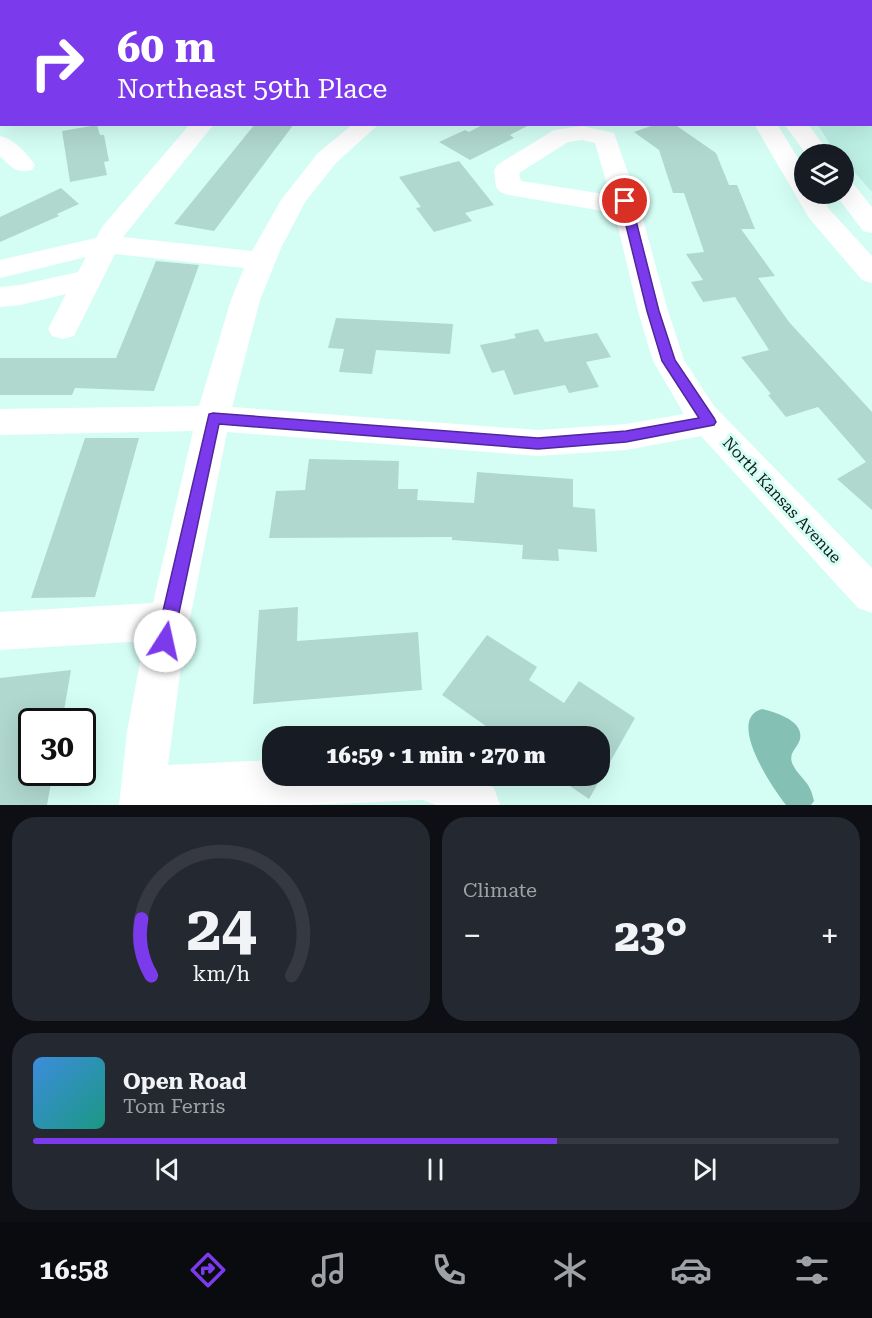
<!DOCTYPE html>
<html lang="en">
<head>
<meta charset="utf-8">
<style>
	:root { --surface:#171b24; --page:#242831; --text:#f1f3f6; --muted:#9ea1a6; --line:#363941; --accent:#7c3aed }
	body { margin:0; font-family:"Roboto Serif",serif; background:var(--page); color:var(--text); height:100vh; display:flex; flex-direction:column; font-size:22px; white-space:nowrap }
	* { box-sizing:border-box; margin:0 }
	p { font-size:20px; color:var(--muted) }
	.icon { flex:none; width:33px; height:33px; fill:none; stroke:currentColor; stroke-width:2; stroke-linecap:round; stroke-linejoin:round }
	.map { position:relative; height:805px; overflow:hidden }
	.sheet { display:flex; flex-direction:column; gap:12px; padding:12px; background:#0d0f14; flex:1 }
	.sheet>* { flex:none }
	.banner { position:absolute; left:0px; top:0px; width:873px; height:126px; box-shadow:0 6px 24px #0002; background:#7c3aed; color:#fff; overflow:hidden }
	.controls { position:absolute; left:794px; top:144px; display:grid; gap:12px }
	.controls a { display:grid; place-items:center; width:60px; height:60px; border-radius:50%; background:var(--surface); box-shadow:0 6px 24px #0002; font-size:30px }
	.speed { position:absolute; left:18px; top:708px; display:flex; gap:12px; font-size:30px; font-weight:700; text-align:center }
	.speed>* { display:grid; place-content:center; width:78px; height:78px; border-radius:50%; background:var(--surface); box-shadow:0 6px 24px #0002; line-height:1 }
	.speed .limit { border:3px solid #111; border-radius:9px; background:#fff; color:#111 }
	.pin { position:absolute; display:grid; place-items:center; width:51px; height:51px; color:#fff; margin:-26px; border:3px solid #fff; border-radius:50%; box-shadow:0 2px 6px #0007 }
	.me { position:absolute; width:66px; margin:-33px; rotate:10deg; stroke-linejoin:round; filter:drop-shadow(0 0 4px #0008) }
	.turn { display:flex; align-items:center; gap:21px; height:126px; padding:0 18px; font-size:27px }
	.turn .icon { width:78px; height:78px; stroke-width:2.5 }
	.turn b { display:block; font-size:42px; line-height:51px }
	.big { font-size:45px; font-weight:800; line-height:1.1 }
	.sheet .card { flex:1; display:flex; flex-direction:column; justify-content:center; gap:9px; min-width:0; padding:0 21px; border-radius:24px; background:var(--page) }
	.sheet .dial { align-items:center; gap:0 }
	.dial svg { height:156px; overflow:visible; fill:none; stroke:var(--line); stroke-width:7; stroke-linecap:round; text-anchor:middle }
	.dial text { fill:var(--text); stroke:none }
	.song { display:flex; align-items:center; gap:18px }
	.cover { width:72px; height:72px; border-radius:9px; background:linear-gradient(135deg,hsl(210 70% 55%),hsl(170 70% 35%)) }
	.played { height:6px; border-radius:3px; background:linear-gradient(90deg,var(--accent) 65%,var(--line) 65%) }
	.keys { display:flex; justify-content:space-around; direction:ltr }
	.heat { display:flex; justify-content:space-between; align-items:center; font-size:33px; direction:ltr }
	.sheet .tiles { flex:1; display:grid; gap:12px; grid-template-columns:1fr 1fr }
	.card:last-child { grid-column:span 2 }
	.trip { position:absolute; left:262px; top:726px; width:348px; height:60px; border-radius:24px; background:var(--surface); box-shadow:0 6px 24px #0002; font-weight:800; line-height:60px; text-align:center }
	.tab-bar { display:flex; height:96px; justify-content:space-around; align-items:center; background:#090b0e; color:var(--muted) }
	.tab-bar .icon { width:42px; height:42px }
	.tab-bar .current { color:var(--accent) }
	.tab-bar b { font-size:27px; color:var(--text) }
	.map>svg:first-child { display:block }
</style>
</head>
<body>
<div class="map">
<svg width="872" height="805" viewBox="0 0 872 805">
	<rect width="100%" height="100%" fill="#d4fef4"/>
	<!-- built -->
	<path fill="#bef1e6" d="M759,0H872V192L843,159V154H839L830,144L818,125L872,124V2Z"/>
	<!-- water -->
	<path fill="#85c0b4" d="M762,709C774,712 804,720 800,739C798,748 787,753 793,765C800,779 810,780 814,801L811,805H786C774,790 725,719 762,709Z"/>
	<!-- building -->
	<g fill="#b0d8cf">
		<path d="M255,124H294L214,231L174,224Z"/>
		<path d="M484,124H531L510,135L514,138L470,160L439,142L465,130L469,132Z"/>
		<path d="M656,124H674L716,153L729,185H737L755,229H741L775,276L758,278L789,322L872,412V510L837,479L866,462L818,407L786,417L768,395L771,394L741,357L769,350L735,297L703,302L691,282L703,280L686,254L704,252L684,193H673L659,150L634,132Z"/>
		<path d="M97,125L100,135H104L109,161L104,162L107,175L70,182L62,131Z"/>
		<path d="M459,161L494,205L465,213L472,221L434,232L416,208L421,207L399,177Z"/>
		<path d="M61,188L79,204L57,214L59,216L0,242V217Z"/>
		<path d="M156,261L199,265L154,391L75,388L72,395H0V358H116Z"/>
		<path d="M336,318L453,324L450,354L376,350L372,374L339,372L344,349L328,348Z"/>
		<path d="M538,329L545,342L597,333L611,357L586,362L599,387L569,393L565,385L514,395L504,370L492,373L480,345L516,338L514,334Z"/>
		<path d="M85,438H139L95,597L31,598Z"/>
		<path d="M309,459L399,461L398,489H418L417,500L474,503L477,472L573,479V507L595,509L597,552L558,549L559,561L522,559L523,545L452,540V537L269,538L276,491L305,490Z"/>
		<path d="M298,607L297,641L418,632L422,690L253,704L259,610Z"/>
		<path d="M487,635L537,667L529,680L564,703L579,681L635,718L589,799L555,776H600V736H500L442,695Z"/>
		<path d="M71,670L62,722H32V772H53L47,805H0V678Z"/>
	</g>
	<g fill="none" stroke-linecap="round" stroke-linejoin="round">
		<!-- minor -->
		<g fill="#fff" fill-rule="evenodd">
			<path d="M432,0H452L453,2H434Z"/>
			<path d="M542,0H565L541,2Z"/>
			<rect x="708" y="0" width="20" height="2"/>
			<rect x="734" y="0" width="20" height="2"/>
			<path d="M759,0H779V2H760Z"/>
			<path d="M190,124H214L123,237L252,251L281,200L318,153L353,124H379L336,163L305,202L281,248L260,300L232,407L538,430L626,424L684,414L653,361L638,311L614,210L603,211L509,195L500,192L496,187L494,170L497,165L554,130L582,126L614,133L638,201L668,311L684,360L714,406L872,568V613L858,608L701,436L626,450L538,456L227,432L182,659L168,765L273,760V776H474L494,788L500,805H436L423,800L308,805H119L127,732L144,641L0,650V612L153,603L193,431L0,435V409L199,406L231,300L244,268L115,254L74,336L63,339L52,336L48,329L66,294L20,305L0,307V287L20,285L78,272L86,257L0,278V260L96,238L102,227ZM582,140L595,143L610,195L521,181L519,173L568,142Z"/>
			<path d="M754,124H777L804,168V194H820L828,208L872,256V283L862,280L809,218Z"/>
			<path d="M784,124H808L830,154H806Z"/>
			<path d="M0,136C14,139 27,153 35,165L32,170C16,174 11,167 0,156Z"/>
			<path d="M843,179L852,182L872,207V233L863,231L835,194H843Z"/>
		</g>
	</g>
	<!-- route -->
	<path fill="#7c3aed" stroke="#51269a" stroke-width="1.5" d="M625,197L631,201L659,311L675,360L714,418L716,422L714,425L626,442L538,449L219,424L173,641L171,647L165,649L159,647L156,641L209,414L213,413L538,438L626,431L699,418L662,361L647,311L620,201Z"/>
	<g text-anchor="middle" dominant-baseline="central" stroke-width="6" stroke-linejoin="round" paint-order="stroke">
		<!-- street labels -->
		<g font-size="16" fill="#0f1e1b" stroke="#d4fef4">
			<text transform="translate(782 500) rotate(47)">North Kansas Avenue</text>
		</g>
	</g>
</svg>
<div class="controls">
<a><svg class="icon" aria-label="layers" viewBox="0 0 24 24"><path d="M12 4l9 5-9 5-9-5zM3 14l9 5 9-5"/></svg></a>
</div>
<div class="speed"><div class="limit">30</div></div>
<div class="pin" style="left:625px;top:201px;background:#d93025"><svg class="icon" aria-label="arrive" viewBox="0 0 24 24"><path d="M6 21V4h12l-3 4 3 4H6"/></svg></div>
<svg class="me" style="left:165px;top:641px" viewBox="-20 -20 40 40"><circle r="19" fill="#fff"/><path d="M0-13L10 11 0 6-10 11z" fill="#7c3aed"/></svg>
<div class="trip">16:59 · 1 min · 270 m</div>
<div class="banner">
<div class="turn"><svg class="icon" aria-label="right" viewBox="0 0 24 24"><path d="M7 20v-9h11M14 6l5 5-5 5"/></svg><div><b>60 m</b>Northeast 59th Place</div></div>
</div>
</div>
<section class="sheet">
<div class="tiles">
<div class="card dial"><svg viewBox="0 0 100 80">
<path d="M14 69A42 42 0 1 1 86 69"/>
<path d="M14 69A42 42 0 0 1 9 40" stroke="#7c3aed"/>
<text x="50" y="56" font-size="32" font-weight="700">24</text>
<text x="50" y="72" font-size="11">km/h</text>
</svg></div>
<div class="card"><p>Climate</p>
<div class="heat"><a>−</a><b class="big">23°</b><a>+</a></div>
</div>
<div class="card">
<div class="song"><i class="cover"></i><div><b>Open Road</b><p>Tom Ferris</p></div></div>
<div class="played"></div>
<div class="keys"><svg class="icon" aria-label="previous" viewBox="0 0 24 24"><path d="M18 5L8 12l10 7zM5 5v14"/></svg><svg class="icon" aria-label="pause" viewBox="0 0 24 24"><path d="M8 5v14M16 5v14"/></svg><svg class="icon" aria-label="next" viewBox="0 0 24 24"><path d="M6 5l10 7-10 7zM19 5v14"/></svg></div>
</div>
</div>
</section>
<nav class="tab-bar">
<b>16:58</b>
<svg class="icon current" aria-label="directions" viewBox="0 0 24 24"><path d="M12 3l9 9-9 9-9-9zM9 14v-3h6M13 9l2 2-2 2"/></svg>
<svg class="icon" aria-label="music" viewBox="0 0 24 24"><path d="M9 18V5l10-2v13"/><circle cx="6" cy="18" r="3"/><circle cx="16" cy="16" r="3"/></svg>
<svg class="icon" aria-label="phone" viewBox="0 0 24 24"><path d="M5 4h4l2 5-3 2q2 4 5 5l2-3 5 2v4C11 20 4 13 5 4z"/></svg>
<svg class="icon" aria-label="climate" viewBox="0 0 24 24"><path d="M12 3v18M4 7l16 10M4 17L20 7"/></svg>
<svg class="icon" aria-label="car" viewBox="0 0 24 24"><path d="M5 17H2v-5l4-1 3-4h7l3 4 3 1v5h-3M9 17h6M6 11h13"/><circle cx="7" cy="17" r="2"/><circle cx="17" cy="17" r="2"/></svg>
<svg class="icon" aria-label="filters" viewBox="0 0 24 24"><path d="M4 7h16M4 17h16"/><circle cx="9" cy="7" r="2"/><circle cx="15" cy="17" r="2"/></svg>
</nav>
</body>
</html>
